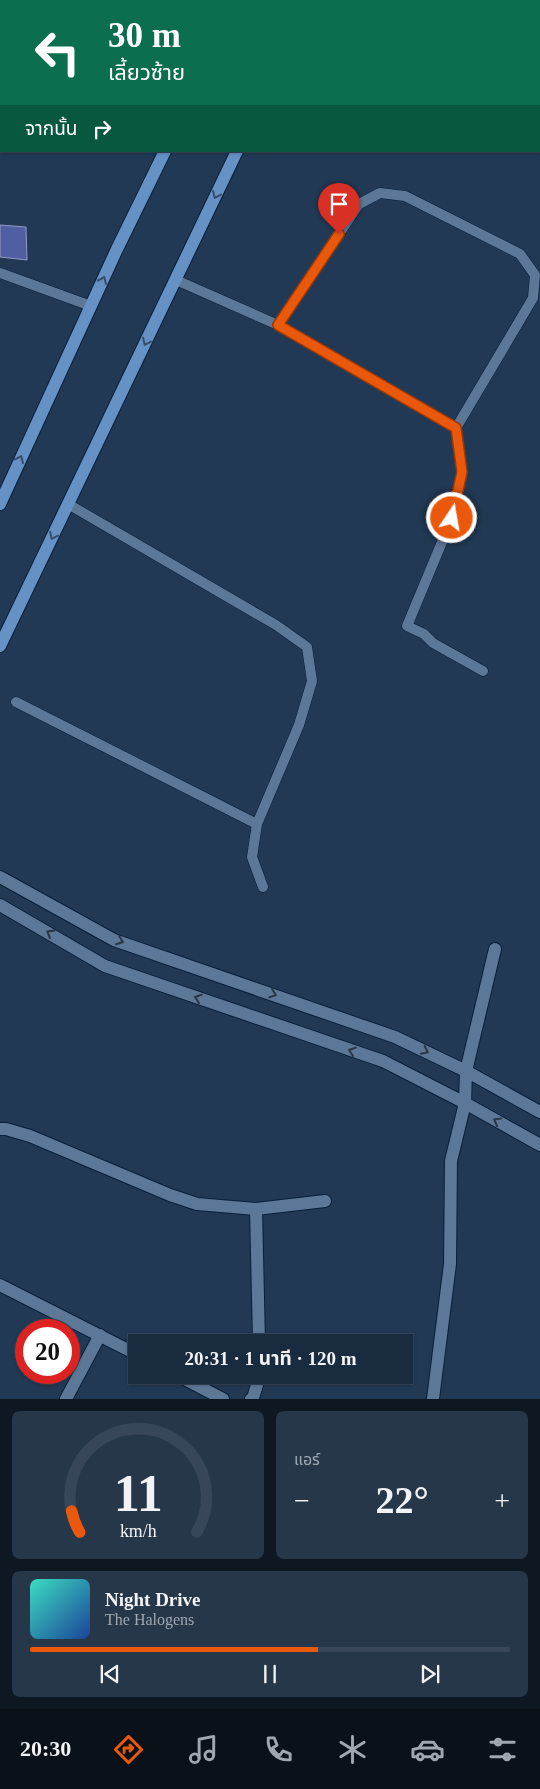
<!DOCTYPE html>
<html lang="th">
<head>
<meta charset="utf-8">
<style>
	:root { --surface:#192b3f; --page:#26374a; --text:#f1f3f6; --muted:#9fa7b0; --line:#374759; --accent:#ea580c }
	body { margin:0; font-family:"Times New Roman","Noto Sans Thai",serif; background:var(--page); color:var(--text); height:100vh; display:flex; flex-direction:column; font-size:19px; white-space:nowrap }
	* { box-sizing:border-box; margin:0 }
	p { font-size:16px; color:var(--muted) }
	.icon { flex:none; width:28px; height:28px; fill:none; stroke:currentColor; stroke-width:2; stroke-linecap:round; stroke-linejoin:round }
	.map { position:relative; height:1399px; overflow:hidden }
	.drawer { display:flex; flex-direction:column; gap:12px; padding:12px; background:#0e1823; flex:1 }
	.drawer>* { flex:none }
	.banner { position:absolute; left:0px; top:0px; width:540px; height:152px; box-shadow:0 1px 4px #0004,0 0 0 1px var(--line); background:#0b6e4f; color:#fff; overflow:hidden }
	.speed { position:absolute; left:15px; top:1319px; display:flex; gap:10px; font-size:25px; font-weight:700; text-align:center }
	.speed>* { display:grid; place-content:center; width:65px; height:65px; border-radius:50%; background:var(--surface); box-shadow:0 1px 4px #0004,0 0 0 1px var(--line); line-height:1 }
	.speed .limit { border:8px solid #d22; background:#fff; color:#111 }
	.pin { position:absolute; display:grid; place-items:center; width:42px; height:42px; color:#fff; margin:-51px -21px; border-radius:50% 50% 50% 0; rotate:-45deg; box-shadow:0 0 5px #0007 }
	.pin .icon { rotate:45deg }
	.me { position:absolute; width:55px; margin:-28px; rotate:12deg; stroke-linejoin:round; filter:drop-shadow(0 0 4px #0008) }
	.turn { display:flex; align-items:center; gap:18px; height:105px; padding:0 25px; font-size:22px }
	.turn .icon { width:65px; height:65px; stroke-width:2.5 }
	.turn b { display:block; font-size:35px; line-height:42px }
	.then { display:flex; align-items:center; height:48px; padding:0 25px; background:#0003; gap:10px; font-size:19px }
	.big { font-size:38px; font-weight:700; line-height:1.1 }
	.drawer .card { flex:1; display:flex; flex-direction:column; justify-content:center; gap:8px; min-width:0; padding:0 18px; border-radius:8px; background:var(--page) }
	.drawer .dial { align-items:center; gap:0 }
	.dial svg { height:130px; overflow:visible; fill:none; stroke:var(--line); stroke-width:7; stroke-linecap:round; text-anchor:middle }
	.dial text { fill:var(--text); stroke:none }
	.song { display:flex; align-items:center; gap:15px }
	.cover { width:60px; height:60px; border-radius:8px; background:linear-gradient(135deg,hsl(170 70% 55%),hsl(220 70% 35%)) }
	.played { height:5px; border-radius:2px; background:linear-gradient(90deg,var(--accent) 60%,var(--line) 60%) }
	.keys { display:flex; justify-content:space-around; direction:ltr }
	.heat { display:flex; justify-content:space-between; align-items:center; font-size:28px; direction:ltr }
	.drawer .tiles { flex:1; display:grid; gap:12px; grid-template-columns:1fr 1fr }
	.card:last-child { grid-column:span 2 }
	.trip { position:absolute; left:128px; top:1334px; width:285px; height:50px; border-radius:0px; background:var(--surface); box-shadow:0 1px 4px #0004,0 0 0 1px var(--line); font-weight:700; line-height:50px; text-align:center }
	.tab-bar { display:flex; height:80px; justify-content:space-around; align-items:center; background:#0a1119; color:var(--muted) }
	.tab-bar .icon { width:35px; height:35px }
	.tab-bar .active { color:var(--accent) }
	.tab-bar b { font-size:22px; color:var(--text) }
	.map>svg:first-child { display:block }
</style>
</head>
<body>
<div class="map">
<svg width="540" height="1399" viewBox="0 0 540 1399">
	<rect width="100%" height="100%" fill="#213954"/>
	<!-- building -->
	<g fill="#505ea2" stroke="#929cc2">
		<path d="M362,0H461L362,1Z"/>
		<rect x="539" y="43" width="1" height="54"/>
		<path d="M0,225L26,227L27,260L0,257Z"/>
	</g>
	<g fill="none" stroke-linecap="round" stroke-linejoin="round">
		<defs>
			<g id="service">
				<path d="M506,0L508,1"/>
				<path d="M539,15L540,12"/>
				<path d="M0,273L91,306"/>
				<path d="M176,280L278,325L456,428L462,472L452,518L407,626L424,634L433,643L483,671"/>
				<path d="M278,325L359,204L380,193L405,196L520,254L535,275L533,298L456,428"/>
				<path d="M68,504L276,625L307,647L312,681L299,725L257,824L252,857L263,887"/>
				<path d="M16,702L257,824"/>
			</g>
			<g id="minor">
				<path d="M164,1L165,0"/>
				<path d="M0,877L114,940L395,1037L466,1071L540,1112"/>
				<path d="M0,905L105,966L383,1061L465,1103L540,1145"/>
				<path d="M0,1129H6L30,1136L170,1195L197,1204L256,1209L325,1201"/>
				<path d="M256,1209L259,1342"/>
				<path d="M0,1285L136,1354"/>
				<path d="M177,1375L223,1399"/>
				<path d="M66,1399L100,1335"/>
				<path d="M251,1399L253,1398L260,1375"/>
				<path d="M433,1399L450,1264L451,1161L465,1103L466,1071L495,949"/>
			</g>
			<g id="primary">
				<path d="M234,1L235,0"/>
				<path d="M244,1L245,0"/>
				<path d="M307,1L308,0"/>
				<path d="M0,504L117,249L165,151"/>
				<path d="M0,646L237,151"/>
			</g>
		</defs>
		<!-- service casing -->
		<use href="#service" stroke="#081f39" stroke-width="11"/>
		<!-- minor casing -->
		<use href="#minor" stroke="#081f39" stroke-width="14"/>
		<!-- primary casing -->
		<use href="#primary" stroke="#081f39" stroke-width="14"/>
		<!-- service -->
		<use href="#service" stroke="#5d7796" stroke-width="10"/>
		<!-- minor -->
		<use href="#minor" stroke="#5d7796" stroke-width="12"/>
		<!-- primary -->
		<use href="#primary" stroke="#6591c5" stroke-width="12"/>
	</g>
	<!-- one-way arrows -->
	<defs><path id="oneway-chevron" d="M-2-3.5L2.5 0L-2 3.5" fill="none" stroke-width="1.6" stroke-linecap="round" stroke-linejoin="round" transform="scale(1.25)"/></defs>
	<g stroke="#354d69">
		<use href="#oneway-chevron" transform="translate(216 195) rotate(115)"/>
		<use href="#oneway-chevron" transform="translate(103 280) rotate(-66)"/>
		<use href="#oneway-chevron" transform="translate(146 342) rotate(116)"/>
		<use href="#oneway-chevron" transform="translate(20 459) rotate(-65)"/>
		<use href="#oneway-chevron" transform="translate(53 536) rotate(116)"/>
	</g>
	<g stroke="#273646">
		<use href="#oneway-chevron" transform="translate(50 933) rotate(-149)"/>
		<use href="#oneway-chevron" transform="translate(120 941) rotate(20)"/>
		<use href="#oneway-chevron" transform="translate(273 994) rotate(19)"/>
		<use href="#oneway-chevron" transform="translate(198 998) rotate(-161)"/>
		<use href="#oneway-chevron" transform="translate(352 1051) rotate(-161)"/>
		<use href="#oneway-chevron" transform="translate(425 1051) rotate(26)"/>
		<use href="#oneway-chevron" transform="translate(497 1121) rotate(-151)"/>
	</g>
	<g fill="none" stroke-linecap="round" stroke-linejoin="round">
		<defs>
			<path id="route" d="M339,234L278,325L456,428L462,472L452,518"/>
		</defs>
		<!-- route casing -->
		<use href="#route" stroke="#983908" stroke-width="12"/>
		<!-- route -->
		<use href="#route" stroke="#ea580c" stroke-width="9"/>
	</g>
</svg>
<div class="speed"><div class="limit">20</div></div>
<div class="pin" style="left:339px;top:234px;background:#d93025"><svg class="icon" aria-label="arrive" viewBox="0 0 24 24"><path d="M6 21V4h12l-3 4 3 4H6"/></svg></div>
<svg class="me" style="left:452px;top:518px" viewBox="-20 -20 40 40"><circle r="17" fill="#ea580c" stroke="#fff" stroke-width="3"/><path d="M0-11L8 9 0 5-8 9z" fill="#fff"/></svg>
<div class="trip">20:31 · 1 นาที · 120 m</div>
<div class="banner">
<div class="turn"><svg class="icon" aria-label="left" viewBox="0 0 24 24"><path d="M17 20v-9H6M10 6l-5 5 5 5"/></svg><div><b>30 m</b>เลี้ยวซ้าย</div></div>
<div class="then">จากนั้น<svg class="icon" aria-label="right" viewBox="0 0 24 24"><path d="M7 20v-9h11M14 6l5 5-5 5"/></svg></div>
</div>
</div>
<section class="drawer">
<div class="tiles">
<div class="card dial"><svg viewBox="0 0 100 80">
<path d="M14 69A42 42 0 1 1 86 69"/>
<path d="M14 69A42 42 0 0 1 9 56" stroke="#ea580c"/>
<text x="50" y="56" font-size="32" font-weight="700">11</text>
<text x="50" y="72" font-size="11">km/h</text>
</svg></div>
<div class="card"><p>แอร์</p>
<div class="heat"><a>−</a><b class="big">22°</b><a>+</a></div>
</div>
<div class="card">
<div class="song"><i class="cover"></i><div><b>Night Drive</b><p>The Halogens</p></div></div>
<div class="played"></div>
<div class="keys"><svg class="icon" aria-label="previous" viewBox="0 0 24 24"><path d="M18 5L8 12l10 7zM5 5v14"/></svg><svg class="icon" aria-label="pause" viewBox="0 0 24 24"><path d="M8 5v14M16 5v14"/></svg><svg class="icon" aria-label="next" viewBox="0 0 24 24"><path d="M6 5l10 7-10 7zM19 5v14"/></svg></div>
</div>
</div>
</section>
<nav class="tab-bar">
<b>20:30</b>
<svg class="icon active" aria-label="directions" viewBox="0 0 24 24"><path d="M12 3l9 9-9 9-9-9zM9 14v-3h6M13 9l2 2-2 2"/></svg>
<svg class="icon" aria-label="music" viewBox="0 0 24 24"><path d="M9 18V5l10-2v13"/><circle cx="6" cy="18" r="3"/><circle cx="16" cy="16" r="3"/></svg>
<svg class="icon" aria-label="phone" viewBox="0 0 24 24"><path d="M5 4h4l2 5-3 2q2 4 5 5l2-3 5 2v4C11 20 4 13 5 4z"/></svg>
<svg class="icon" aria-label="climate" viewBox="0 0 24 24"><path d="M12 3v18M4 7l16 10M4 17L20 7"/></svg>
<svg class="icon" aria-label="car" viewBox="0 0 24 24"><path d="M5 17H2v-5l4-1 3-4h7l3 4 3 1v5h-3M9 17h6M6 11h13"/><circle cx="7" cy="17" r="2"/><circle cx="17" cy="17" r="2"/></svg>
<svg class="icon" aria-label="filters" viewBox="0 0 24 24"><path d="M4 7h16M4 17h16"/><circle cx="9" cy="7" r="2"/><circle cx="15" cy="17" r="2"/></svg>
</nav>
</body>
</html>
